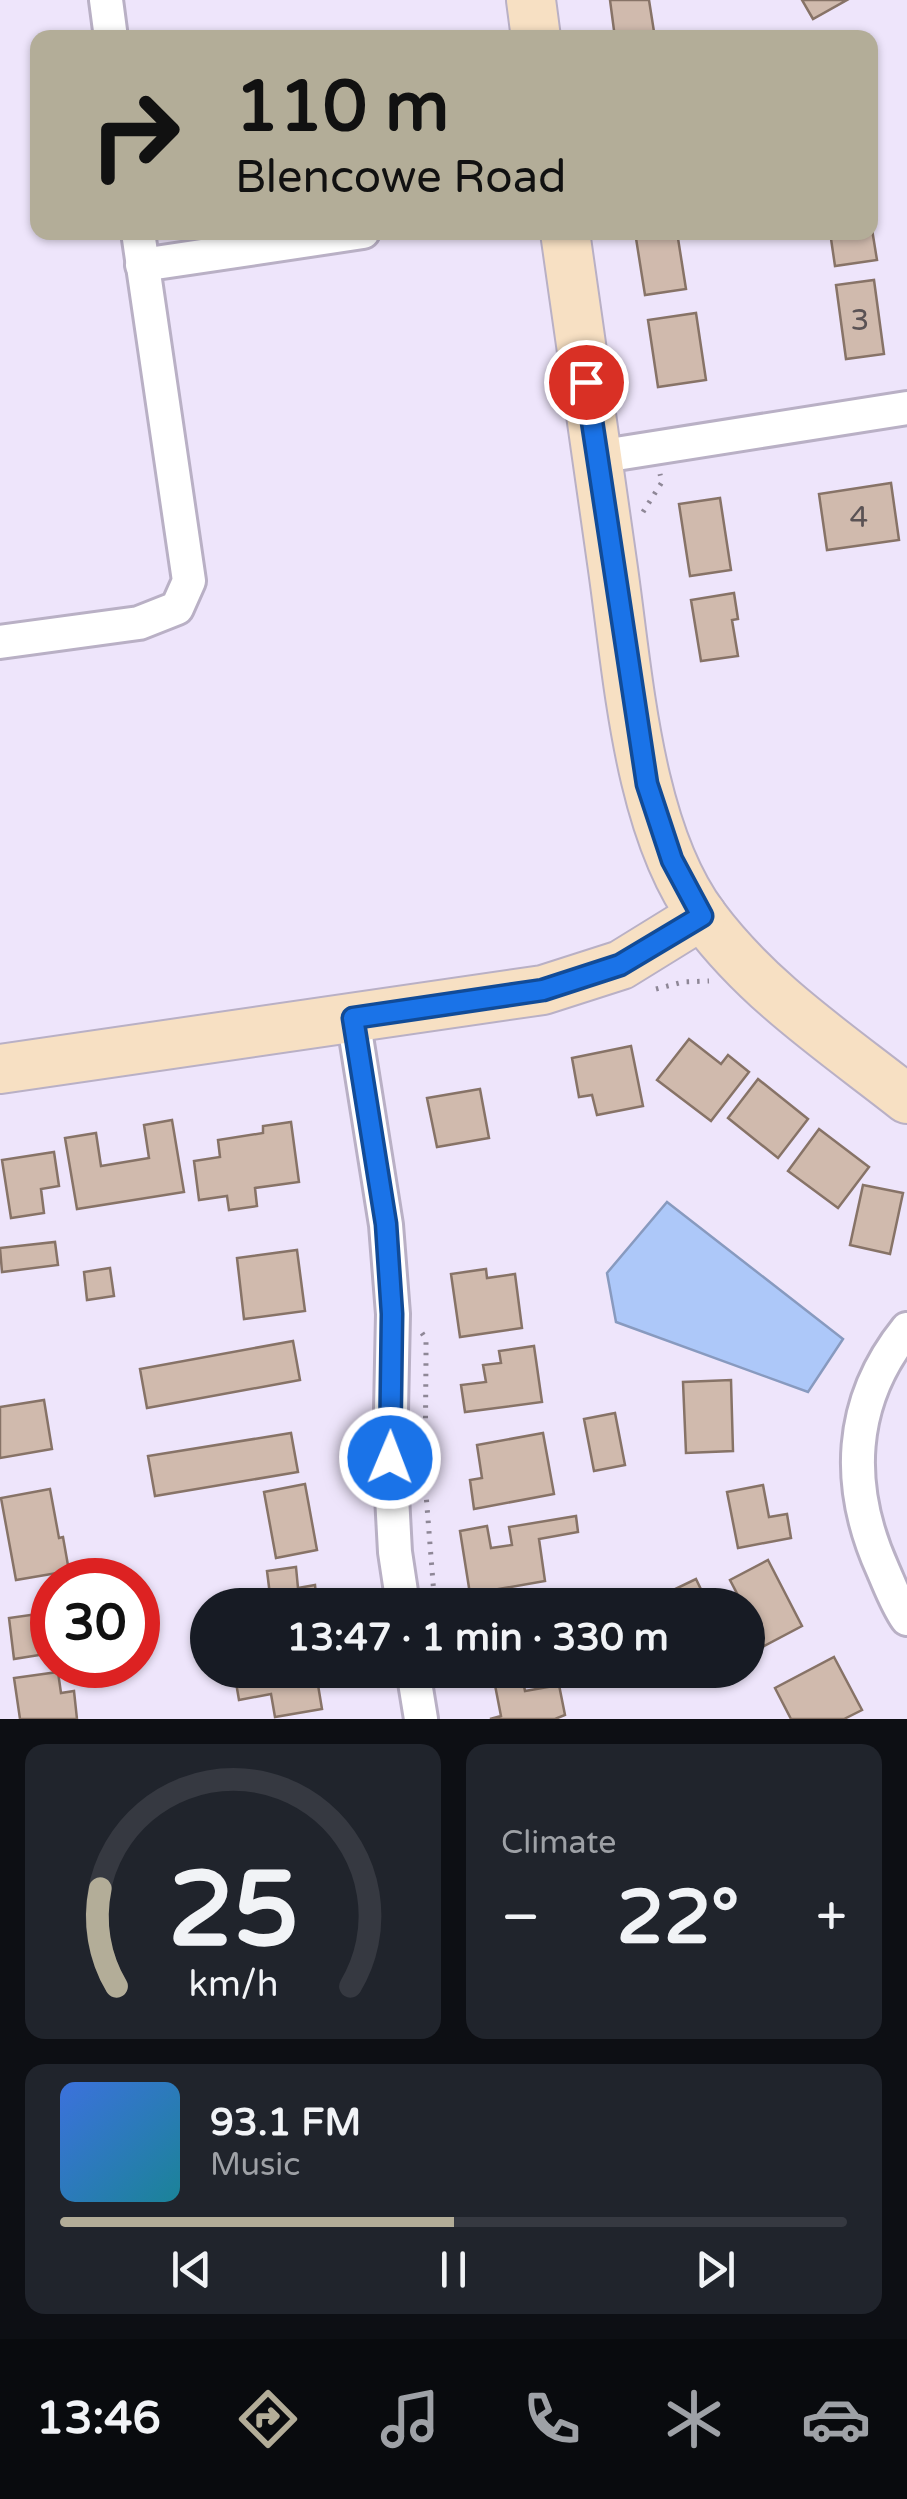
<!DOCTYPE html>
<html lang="en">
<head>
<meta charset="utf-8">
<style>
	:root { --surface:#171b24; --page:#20242c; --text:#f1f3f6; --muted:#9ea1a6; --line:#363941; --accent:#b3ad98 }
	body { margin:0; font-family:"Varela Round",sans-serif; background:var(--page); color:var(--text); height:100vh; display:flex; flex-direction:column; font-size:38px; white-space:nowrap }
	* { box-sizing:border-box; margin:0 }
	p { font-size:32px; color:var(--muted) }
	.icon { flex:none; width:55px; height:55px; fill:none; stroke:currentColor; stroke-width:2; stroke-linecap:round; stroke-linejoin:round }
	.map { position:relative; height:1719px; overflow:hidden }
	.details { display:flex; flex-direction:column; gap:25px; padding:25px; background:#0d0f14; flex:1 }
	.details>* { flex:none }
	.hud { position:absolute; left:30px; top:30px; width:848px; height:210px; border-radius:20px; box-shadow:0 2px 8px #0004; background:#b3ad98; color:#111; overflow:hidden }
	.speed { position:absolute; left:30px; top:1558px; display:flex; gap:20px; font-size:50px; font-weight:700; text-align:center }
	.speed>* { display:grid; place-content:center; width:130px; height:130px; border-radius:50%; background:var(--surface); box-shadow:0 2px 8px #0004; line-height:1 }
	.speed .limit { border:15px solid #d22; background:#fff; color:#111 }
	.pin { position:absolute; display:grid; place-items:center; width:85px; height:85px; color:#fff; margin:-42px; border:5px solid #fff; border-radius:50%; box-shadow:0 2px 10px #0007 }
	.me { position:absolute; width:110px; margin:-55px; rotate:1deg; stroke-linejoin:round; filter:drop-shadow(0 0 8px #0008) }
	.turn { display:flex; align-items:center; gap:35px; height:210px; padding:0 40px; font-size:45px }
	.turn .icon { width:130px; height:130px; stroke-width:2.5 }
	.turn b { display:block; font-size:70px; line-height:85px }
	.big { font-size:75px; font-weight:800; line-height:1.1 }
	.details .widget { flex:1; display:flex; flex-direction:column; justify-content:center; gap:15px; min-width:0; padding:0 35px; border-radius:20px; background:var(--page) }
	.details .dial { align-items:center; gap:0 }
	.dial svg { height:260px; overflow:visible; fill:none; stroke:var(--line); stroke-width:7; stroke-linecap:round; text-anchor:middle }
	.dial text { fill:var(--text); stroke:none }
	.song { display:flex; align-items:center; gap:30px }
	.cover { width:120px; height:120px; border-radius:15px; background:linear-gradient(135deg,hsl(220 70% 55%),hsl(190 70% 35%)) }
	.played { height:10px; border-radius:5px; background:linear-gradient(90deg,var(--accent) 50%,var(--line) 50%) }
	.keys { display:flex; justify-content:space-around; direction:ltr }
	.heat { display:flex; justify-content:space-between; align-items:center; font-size:55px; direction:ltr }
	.details .tiles { flex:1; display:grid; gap:25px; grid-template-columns:1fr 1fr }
	.widget:last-child { grid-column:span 2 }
	.trip { position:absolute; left:190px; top:1588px; width:575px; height:100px; border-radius:50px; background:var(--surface); box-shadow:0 2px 8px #0004; font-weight:800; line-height:100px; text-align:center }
	.menu { display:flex; height:160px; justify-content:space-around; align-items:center; background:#090b0e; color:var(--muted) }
	.menu .icon { width:70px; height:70px }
	.menu .on { color:var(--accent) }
	.menu b { font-size:45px; color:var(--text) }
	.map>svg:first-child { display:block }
</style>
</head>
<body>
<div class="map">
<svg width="907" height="1719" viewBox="0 0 907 1719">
	<rect width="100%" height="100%" fill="#eee5fb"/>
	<!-- water -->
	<path fill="#adc8f9" stroke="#889abf" stroke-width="2.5" d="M667,1202L843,1339L808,1392L616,1322L607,1273Z"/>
	<!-- building -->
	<g fill="#d0baad" stroke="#877367" stroke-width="2.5">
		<path d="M610,0H649L655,38H615Z"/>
		<path d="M802,0H847L813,19Z"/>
		<path d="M870,217L877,260L835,266L830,232H870Z"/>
		<path d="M635,232H677L686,289L645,295Z"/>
		<path d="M874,280L884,354L846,359L836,285Z"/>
		<path d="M696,313L706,380L658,387L648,320Z"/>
		<path d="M891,483L899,540L827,550L819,494Z"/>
		<path d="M720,498L731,570L690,576L679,504Z"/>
		<path d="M734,593L738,619L732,620L738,656L701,661L691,600Z"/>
		<path d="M689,1039L721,1064L728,1055L749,1072L711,1121L657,1080Z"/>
		<path d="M631,1046L643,1106L597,1115L592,1095L579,1097L572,1058Z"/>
		<path d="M758,1079L808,1119L778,1158L728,1118Z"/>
		<path d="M480,1089L489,1138L437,1147L427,1098Z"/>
		<path d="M172,1120L184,1192L77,1209L65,1138L96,1133L101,1166L149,1158L144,1125Z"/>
		<path d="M291,1122L299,1182L255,1188L257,1206L229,1210L227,1196L199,1200L194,1161L220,1157L218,1140L263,1133V1126Z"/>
		<path d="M819,1129L869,1167L838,1208L788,1171Z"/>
		<path d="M54,1152L59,1186L41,1189L44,1213L11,1218L2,1160Z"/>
		<path d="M863,1185L903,1193L890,1254L850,1245Z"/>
		<path d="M55,1242L58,1265L2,1272L0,1248Z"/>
		<path d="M297,1250L305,1311L244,1319L237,1258Z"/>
		<path d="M110,1268L114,1296L87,1300L84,1272Z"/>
		<path d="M486,1269L487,1278L515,1274L522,1328L460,1337L451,1274Z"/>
		<path d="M293,1341L300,1380L147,1408L140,1369Z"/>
		<path d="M534,1346L542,1402L465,1412L461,1385L486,1382L483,1365L501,1363L499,1351Z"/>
		<path d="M731,1380L733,1451L686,1453L683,1382Z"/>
		<path d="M44,1400L52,1449L0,1458V1407Z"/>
		<path d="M615,1413L625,1465L594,1471L584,1419Z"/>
		<path d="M291,1433L298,1472L155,1496L148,1456Z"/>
		<path d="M543,1433L554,1494L474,1509L470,1480L482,1478L477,1445Z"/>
		<path d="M305,1484L317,1550L276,1558L264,1492Z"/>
		<path d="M763,1485L769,1517L787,1514L791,1538L738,1548L727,1492Z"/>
		<path d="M50,1489L59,1538L63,1537L69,1571L16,1580L1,1498Z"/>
		<path d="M576,1516L578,1532L539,1539L545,1581L470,1594L460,1531L487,1526L491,1548L512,1545L509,1527Z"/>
		<path d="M768,1560L802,1626L764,1646L748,1614V1605H743L730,1580Z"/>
		<path d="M296,1567L298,1588L315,1585L317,1605H254L253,1597L270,1595L267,1571Z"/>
		<path d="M696,1579L707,1602L701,1605H681L673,1590Z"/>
		<path d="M52,1612V1653L14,1659L9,1618Z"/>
		<path d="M834,1657L862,1710L844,1719H791L775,1688Z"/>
		<path d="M334,1670L336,1682L318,1685L322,1709L275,1717L271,1694L239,1700L234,1671Z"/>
		<path d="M58,1672L61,1693L74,1691L77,1719H20L14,1678Z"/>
		<path d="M522,1675L525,1691L559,1685L565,1715L555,1719H490L501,1716L494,1680Z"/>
	</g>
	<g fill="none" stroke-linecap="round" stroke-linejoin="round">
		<defs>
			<g id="street">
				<path d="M106,0L111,38"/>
				<path d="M142,265L363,232"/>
				<path d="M597,457L907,408"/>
				<path d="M0,642L139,623L177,608L189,581L138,232"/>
				<path d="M353,1018L386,1225L393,1314L390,1459L395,1552L403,1605"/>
				<path d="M907,1329C848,1402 845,1486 883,1570C890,1586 897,1605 907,1619"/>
				<path d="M413,1670L421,1719"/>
			</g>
			<g id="secondary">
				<path d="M531,0L536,38"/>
				<path d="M565,232C581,342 596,452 612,562C628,671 637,829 704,918C759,992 836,1043 907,1099"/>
				<path d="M0,1069L543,990L621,965L702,915"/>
			</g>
		</defs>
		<!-- street casing -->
		<use href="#street" stroke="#b9b0c5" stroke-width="38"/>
		<!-- secondary casing -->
		<use href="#secondary" stroke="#b9b0c5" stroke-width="52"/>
		<!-- path -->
		<g stroke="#8e8796" stroke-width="5" stroke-dasharray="2.5 8" stroke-linecap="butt">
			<path d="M643,512L662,482L660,474"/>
			<path d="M656,989L683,982L709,981"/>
			<path d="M422,1333L426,1339V1359L425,1481L434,1595"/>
		</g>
		<!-- street -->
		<use href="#street" stroke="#fff" stroke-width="32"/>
		<!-- secondary -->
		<use href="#secondary" stroke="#f7e0c3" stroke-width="48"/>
	</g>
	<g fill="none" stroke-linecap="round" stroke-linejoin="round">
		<defs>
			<path id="route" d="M390,1458L392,1314L386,1224L353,1018L543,990L620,965L702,916L672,860L647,784L586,382"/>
		</defs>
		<!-- route casing -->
		<use href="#route" stroke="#114b97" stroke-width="25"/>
		<!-- route -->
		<use href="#route" stroke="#1a73e8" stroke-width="18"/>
	</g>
	<g text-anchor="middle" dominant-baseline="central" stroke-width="9" stroke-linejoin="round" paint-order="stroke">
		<!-- number labels -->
		<g font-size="30" fill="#5a5254">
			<text x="860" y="320">3</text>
			<text x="859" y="517">4</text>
		</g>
	</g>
</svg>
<div class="speed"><div class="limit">30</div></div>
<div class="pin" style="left:586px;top:382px;background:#d93025"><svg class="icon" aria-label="arrive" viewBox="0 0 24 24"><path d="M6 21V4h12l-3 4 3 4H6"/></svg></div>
<svg class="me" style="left:390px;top:1458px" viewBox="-20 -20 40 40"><circle r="17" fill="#1a73e8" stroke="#fff" stroke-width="3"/><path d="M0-11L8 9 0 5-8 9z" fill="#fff"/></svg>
<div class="trip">13:47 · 1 min · 330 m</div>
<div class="hud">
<div class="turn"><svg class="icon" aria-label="right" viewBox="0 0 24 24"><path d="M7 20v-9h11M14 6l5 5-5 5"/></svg><div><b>110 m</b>Blencowe Road</div></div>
</div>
</div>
<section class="details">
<div class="tiles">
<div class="widget dial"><svg viewBox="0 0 100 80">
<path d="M14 69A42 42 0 1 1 86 69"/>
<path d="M14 69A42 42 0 0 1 9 39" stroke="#b3ad98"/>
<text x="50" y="56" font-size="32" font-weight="700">25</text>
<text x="50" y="72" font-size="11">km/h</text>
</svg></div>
<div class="widget"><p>Climate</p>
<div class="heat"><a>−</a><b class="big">22°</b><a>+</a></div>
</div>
<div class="widget">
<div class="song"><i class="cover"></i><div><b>93.1 FM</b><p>Music</p></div></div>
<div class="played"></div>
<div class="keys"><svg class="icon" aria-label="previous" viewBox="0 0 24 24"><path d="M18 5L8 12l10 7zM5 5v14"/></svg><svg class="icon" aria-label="pause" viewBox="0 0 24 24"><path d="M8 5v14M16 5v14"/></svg><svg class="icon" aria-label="next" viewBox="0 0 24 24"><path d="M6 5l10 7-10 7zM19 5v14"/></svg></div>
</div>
</div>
</section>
<nav class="menu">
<b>13:46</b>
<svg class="icon on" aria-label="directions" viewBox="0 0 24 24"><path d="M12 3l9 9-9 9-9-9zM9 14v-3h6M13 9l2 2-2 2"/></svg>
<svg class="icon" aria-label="music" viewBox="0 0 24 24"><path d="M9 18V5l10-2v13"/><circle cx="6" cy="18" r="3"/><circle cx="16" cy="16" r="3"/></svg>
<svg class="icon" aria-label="phone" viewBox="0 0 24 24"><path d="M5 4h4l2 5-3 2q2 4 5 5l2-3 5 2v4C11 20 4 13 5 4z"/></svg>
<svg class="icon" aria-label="climate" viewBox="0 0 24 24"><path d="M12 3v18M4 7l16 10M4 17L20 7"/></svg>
<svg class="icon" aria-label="car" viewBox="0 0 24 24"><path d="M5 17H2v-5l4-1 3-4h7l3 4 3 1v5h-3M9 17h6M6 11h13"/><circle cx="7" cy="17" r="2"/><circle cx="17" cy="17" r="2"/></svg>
</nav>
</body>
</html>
